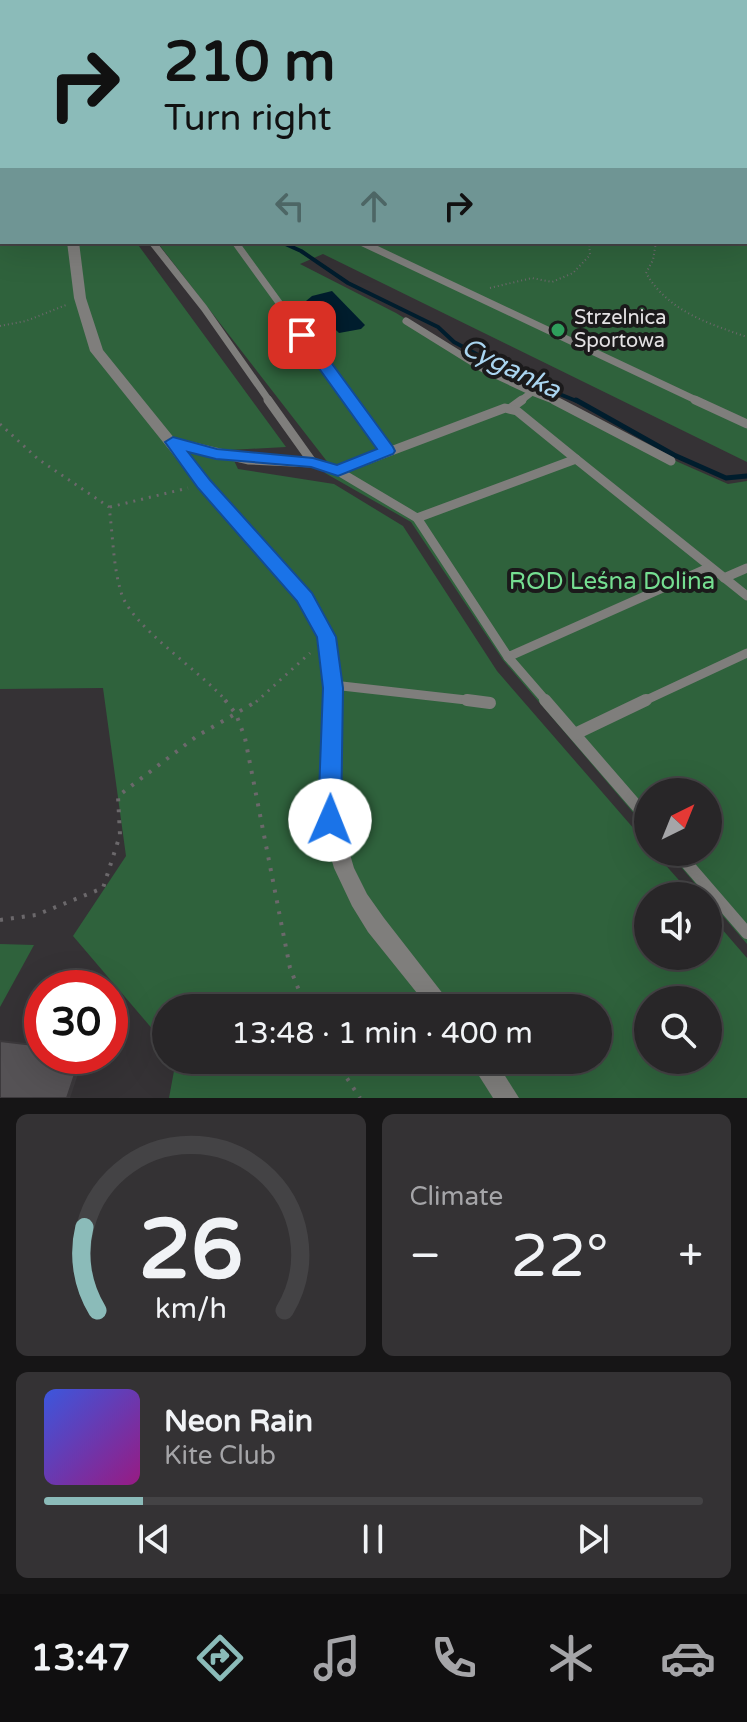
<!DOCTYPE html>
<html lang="en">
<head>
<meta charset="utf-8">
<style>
	:root { --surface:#282628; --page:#343234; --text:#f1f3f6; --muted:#a5a5a8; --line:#444345; --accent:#8bbbb9 }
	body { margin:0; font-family:"Varela Round",sans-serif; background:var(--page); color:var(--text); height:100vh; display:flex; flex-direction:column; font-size:30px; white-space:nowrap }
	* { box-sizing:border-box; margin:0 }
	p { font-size:26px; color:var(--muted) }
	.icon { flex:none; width:44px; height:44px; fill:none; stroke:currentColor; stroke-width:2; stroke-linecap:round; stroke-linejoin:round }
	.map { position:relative; height:1098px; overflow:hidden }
	.panel { display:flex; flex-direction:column; gap:16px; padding:16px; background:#161516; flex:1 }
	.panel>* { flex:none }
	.top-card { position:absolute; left:0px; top:0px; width:748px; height:244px; box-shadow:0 8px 32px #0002,0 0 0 2px var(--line); background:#8bbbb9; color:#111; overflow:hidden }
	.needle { width:52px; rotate:43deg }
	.controls { position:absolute; left:634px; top:778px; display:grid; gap:16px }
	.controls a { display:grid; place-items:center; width:88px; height:88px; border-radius:50%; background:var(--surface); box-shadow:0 8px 32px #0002,0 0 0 2px var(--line); font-size:40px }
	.speed { position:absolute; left:24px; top:970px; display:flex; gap:16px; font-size:40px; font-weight:700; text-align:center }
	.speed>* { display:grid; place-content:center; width:104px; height:104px; border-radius:50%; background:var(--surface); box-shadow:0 8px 32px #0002,0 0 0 2px var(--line); line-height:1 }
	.speed .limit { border:12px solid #d22; background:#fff; color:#111 }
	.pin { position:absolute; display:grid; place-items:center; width:68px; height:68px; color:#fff; margin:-34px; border-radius:16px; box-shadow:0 4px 12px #0006 }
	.me { position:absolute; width:88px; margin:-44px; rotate:1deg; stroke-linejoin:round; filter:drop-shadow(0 0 6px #0008) }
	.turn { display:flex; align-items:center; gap:28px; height:168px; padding:0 32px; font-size:36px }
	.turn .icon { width:104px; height:104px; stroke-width:2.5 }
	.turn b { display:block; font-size:56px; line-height:68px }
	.lanes { display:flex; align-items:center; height:76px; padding:0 32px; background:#0003; justify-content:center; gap:40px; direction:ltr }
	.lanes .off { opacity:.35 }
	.big { font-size:60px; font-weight:600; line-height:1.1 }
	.panel .widget { flex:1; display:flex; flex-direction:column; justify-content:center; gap:12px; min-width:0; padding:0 28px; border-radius:12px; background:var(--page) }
	.panel .dial { align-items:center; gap:0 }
	.dial svg { height:208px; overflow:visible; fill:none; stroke:var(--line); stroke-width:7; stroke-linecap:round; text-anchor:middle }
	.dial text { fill:var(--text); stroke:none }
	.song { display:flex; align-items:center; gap:24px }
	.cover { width:96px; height:96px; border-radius:12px; background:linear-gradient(135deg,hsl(230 70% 55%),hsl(310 70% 35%)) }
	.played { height:8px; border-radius:4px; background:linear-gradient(90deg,var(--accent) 15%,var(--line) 15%) }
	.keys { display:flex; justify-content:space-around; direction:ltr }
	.heat { display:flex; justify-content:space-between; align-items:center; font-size:44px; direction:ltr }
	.panel .tiles { flex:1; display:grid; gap:16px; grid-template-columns:1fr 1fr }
	.widget:last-child { grid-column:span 2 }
	.trip { position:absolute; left:152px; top:994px; width:460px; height:80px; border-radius:40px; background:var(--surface); box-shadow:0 8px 32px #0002,0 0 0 2px var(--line); font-weight:600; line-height:80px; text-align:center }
	.tabs { display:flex; height:128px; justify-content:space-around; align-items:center; background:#100f10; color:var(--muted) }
	.tabs .icon { width:56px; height:56px }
	.tabs .selected { color:var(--accent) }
	.tabs b { font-size:36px; color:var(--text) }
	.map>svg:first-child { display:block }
</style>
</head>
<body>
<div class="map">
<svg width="747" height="1098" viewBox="0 0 747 1098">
	<rect width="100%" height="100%" fill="#353235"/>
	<!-- green -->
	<g fill="#2f623c" fill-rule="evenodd">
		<path d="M305,0H747V462L323,254L300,264L396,313L489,370L549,394L678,462L728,484L747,481V944L668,852H708V792H648V830L503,660L411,522L325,473L329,464L157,242H746V2H302Z"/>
		<path d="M0,96L2,242H136L286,447L229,450L238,469L334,484L403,526L497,671L648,845V852H654L693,896H648V956H708V913L747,958V1098H169L176,1060H598V1008H166V1045L73,936L126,856L103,688L0,689ZM648,1000H708V1060H648Z"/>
		<path d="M0,944L34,945L0,1007Z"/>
	</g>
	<!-- water -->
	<path fill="#001d2d" d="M332,291L365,325L361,329L339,333L306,301L312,296Z"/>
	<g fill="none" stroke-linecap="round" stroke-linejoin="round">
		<!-- stream-far1 -->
		<path stroke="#001d2d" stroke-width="4" d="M281,242L301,251L348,283L438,327L454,342L525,380L579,402"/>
		<!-- stream -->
		<path stroke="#001d2d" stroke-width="5" d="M576,400L674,455L726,478L747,476"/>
		<!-- path-far2 -->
		<g stroke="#6b686b" stroke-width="2" stroke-dasharray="1 3" stroke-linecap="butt">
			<path d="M332,0L337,2"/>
			<path d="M495,0L499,2"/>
			<path d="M291,2L294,0"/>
			<path d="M426,2L430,0"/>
			<path d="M599,2L603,0"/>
			<path d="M656,242L653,260L646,273C668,311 707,323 747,337"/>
			<path d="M490,288L532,278L552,282L573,273L590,255L589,242"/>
			<path d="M0,326L26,321L66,305"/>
		</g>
		<!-- path-far1 -->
		<g stroke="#6b686b" stroke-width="3" stroke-dasharray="2 6" stroke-linecap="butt">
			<path d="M0,424L38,459L109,507C113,535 113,566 121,592C130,626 202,672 227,702"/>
			<path d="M110,507L188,488"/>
			<path d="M256,702L310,653"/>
		</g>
		<!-- path -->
		<g stroke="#6b686b" stroke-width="4" stroke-dasharray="3 8" stroke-linecap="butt">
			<path d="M225,700L236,714L245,738L290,968L306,1008"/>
			<path d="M0,920L36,915L103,888L120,835L118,796L197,736L259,700"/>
			<path d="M335,1060L360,1098"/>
		</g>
		<!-- lane-far2 -->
		<g stroke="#7f7e7c" stroke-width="7">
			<path d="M152,242L204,308L270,402"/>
			<path d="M235,242L351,402"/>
			<path d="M361,242L700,402"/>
			<path d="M406,321L485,370L532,392L519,402"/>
			<path d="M532,392L558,402"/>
		</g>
		<!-- lane-far1 -->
		<g stroke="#7f7e7c" stroke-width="9">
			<path d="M350,400L387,451"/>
			<path d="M554,400L671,461"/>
			<path d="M695,400L747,424"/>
			<path d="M511,408L522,400"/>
			<path d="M173,442L249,460L313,463L268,400"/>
			<path d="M313,463L338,471L417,518L576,459L747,596"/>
			<path d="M338,471L505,408L517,411L576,459"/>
			<path d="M417,518L508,657L710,567"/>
			<path d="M724,578L747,568"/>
			<path d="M508,657L547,702"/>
			<path d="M333,685L484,702"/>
			<path d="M642,702L747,653"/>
		</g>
		<!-- lane -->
		<g stroke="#7f7e7c" stroke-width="12">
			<path d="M467,700L490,703"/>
			<path d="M545,700L648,819"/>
			<path d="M575,734L646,700"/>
			<path d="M677,852L747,933"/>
		</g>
		<!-- street -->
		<g fill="#7f7e7c" fill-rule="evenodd">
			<rect x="0" y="162" width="2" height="7"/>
			<path d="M67,242H79L86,298L103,350L209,481L311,593L335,637L342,688L340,820L354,868L367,894L384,918L454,1008H429L368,932L352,906L334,868L320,820L324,688L317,637L298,600L199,487L90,351L74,298Z"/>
			<path d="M469,1060H495L519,1098H493Z"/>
		</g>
	</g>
	<!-- shaded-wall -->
	<path fill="#3c393c" d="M81,1056H84L70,1098H67Z"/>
	<!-- building -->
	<path fill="#555255" stroke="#3c393c" stroke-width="2" d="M0,1041L42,1046V1056H81L67,1098H0Z"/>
	<!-- route -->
	<path fill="#1a73e8" stroke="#114b97" stroke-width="2" d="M302,330L308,331L393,447L395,451L393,454L338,476L311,467L216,459L188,452L210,480L312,593L336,637L343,688L341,820L338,826L330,829L322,826L318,820L323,688L317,637L297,601L198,488L165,442L173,437L217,449L313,458L337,465L377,449L295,335Z"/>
	<!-- markers -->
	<circle fill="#2e9e5b" stroke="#1b1a1b" stroke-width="3" cx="558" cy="330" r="8"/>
	<g text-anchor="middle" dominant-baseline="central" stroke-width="8" stroke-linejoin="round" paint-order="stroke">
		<!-- far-poi labels -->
		<g font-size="20" fill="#e4e2e4" stroke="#1b1a1b" text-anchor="start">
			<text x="574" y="318">Strzelnica<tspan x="574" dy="23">Sportowa</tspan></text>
		</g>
		<!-- park labels -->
		<g font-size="24" fill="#75de91" stroke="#1b1a1b">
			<text x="612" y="581">ROD Leśna Dolina</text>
		</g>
		<!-- water labels -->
		<g font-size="26" font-style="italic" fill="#aad5f0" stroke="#1b1a1b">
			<text transform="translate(511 368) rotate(26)">Cyganka</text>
		</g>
	</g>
</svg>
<div class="controls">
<a><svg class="needle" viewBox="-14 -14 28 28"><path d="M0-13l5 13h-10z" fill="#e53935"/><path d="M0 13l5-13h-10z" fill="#a5a5a8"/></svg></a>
<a><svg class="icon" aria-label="sound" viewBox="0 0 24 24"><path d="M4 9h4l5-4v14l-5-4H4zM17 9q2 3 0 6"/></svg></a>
<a><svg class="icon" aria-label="search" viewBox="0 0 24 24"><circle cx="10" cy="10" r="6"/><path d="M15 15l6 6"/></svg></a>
</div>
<div class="speed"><div class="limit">30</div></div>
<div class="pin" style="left:302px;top:335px;background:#d93025"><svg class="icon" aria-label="arrive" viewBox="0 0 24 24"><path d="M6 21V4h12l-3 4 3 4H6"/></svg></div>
<svg class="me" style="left:330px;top:820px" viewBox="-20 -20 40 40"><circle r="19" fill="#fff"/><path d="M0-13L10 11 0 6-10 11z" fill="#1a73e8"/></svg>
<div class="trip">13:48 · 1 min · 400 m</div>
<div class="top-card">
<div class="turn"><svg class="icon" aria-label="right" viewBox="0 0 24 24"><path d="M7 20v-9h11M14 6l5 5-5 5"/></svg><div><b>210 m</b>Turn right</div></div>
<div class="lanes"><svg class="icon off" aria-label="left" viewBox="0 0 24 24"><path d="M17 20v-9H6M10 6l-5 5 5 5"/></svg><svg class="icon off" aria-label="ahead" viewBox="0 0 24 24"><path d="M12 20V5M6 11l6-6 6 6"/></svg><svg class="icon" aria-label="right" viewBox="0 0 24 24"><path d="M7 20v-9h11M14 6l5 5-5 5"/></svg></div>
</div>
</div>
<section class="panel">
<div class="tiles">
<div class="widget dial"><svg viewBox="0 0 100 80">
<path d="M14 69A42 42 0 1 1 86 69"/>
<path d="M14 69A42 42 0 0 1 9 37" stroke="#8bbbb9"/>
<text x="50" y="56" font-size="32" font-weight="700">26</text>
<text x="50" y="72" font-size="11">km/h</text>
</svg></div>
<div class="widget"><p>Climate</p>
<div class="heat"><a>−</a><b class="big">22°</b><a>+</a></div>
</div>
<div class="widget">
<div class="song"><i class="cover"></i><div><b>Neon Rain</b><p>Kite Club</p></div></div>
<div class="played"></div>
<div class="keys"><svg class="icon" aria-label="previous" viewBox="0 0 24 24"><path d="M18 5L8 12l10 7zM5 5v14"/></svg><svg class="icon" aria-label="pause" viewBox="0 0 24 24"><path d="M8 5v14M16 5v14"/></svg><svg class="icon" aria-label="next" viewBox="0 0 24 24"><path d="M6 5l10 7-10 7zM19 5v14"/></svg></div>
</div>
</div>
</section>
<nav class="tabs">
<b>13:47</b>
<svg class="icon selected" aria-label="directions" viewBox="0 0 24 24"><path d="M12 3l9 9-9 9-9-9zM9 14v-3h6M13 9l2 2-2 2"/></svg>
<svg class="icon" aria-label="music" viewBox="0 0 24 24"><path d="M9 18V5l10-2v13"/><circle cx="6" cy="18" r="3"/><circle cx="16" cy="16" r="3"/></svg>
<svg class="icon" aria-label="phone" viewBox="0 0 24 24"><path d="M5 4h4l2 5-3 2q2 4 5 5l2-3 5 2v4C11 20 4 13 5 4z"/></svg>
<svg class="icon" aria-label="climate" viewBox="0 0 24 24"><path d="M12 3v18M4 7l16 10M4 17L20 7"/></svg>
<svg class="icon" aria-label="car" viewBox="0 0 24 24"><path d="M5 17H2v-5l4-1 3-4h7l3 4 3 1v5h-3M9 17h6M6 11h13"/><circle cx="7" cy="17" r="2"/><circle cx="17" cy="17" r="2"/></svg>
</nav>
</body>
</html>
